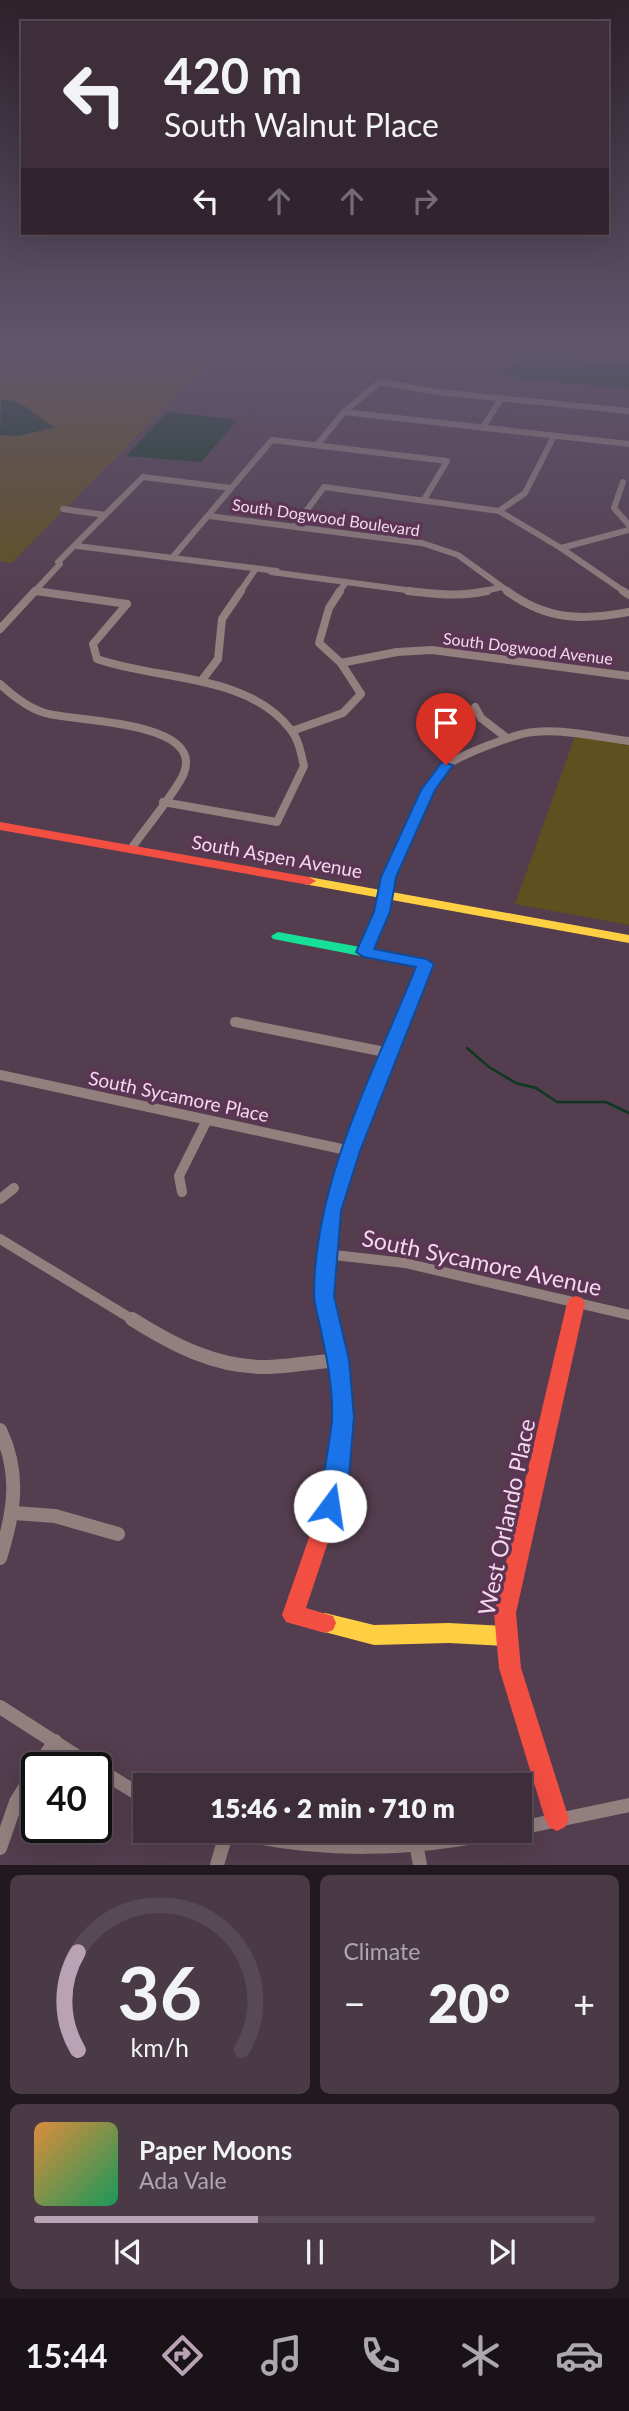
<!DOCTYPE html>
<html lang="en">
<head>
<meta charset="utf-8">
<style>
	:root { --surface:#3e2e3a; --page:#493a45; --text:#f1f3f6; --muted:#ada8af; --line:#574a54; --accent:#baa2b5 }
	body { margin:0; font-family:Lato,sans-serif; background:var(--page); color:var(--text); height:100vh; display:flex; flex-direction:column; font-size:26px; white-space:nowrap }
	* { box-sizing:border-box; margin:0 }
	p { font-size:23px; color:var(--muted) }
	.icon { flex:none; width:38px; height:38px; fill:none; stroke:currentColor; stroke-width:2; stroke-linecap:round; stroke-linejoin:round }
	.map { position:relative; height:1865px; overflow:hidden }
	.details { display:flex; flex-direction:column; gap:10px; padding:10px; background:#221920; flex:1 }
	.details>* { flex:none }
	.hud { position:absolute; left:21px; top:21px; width:588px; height:214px; border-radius:0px; box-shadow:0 7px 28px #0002,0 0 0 2px var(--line); background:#3e2e3a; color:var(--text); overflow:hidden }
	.speed { position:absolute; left:21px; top:1752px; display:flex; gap:14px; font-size:35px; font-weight:700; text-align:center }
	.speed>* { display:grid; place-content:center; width:91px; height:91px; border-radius:50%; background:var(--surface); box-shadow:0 7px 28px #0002,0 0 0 2px var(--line); line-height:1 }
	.speed .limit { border:4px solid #111; border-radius:10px; background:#fff; color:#111 }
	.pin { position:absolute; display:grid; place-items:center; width:60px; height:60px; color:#fff; margin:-72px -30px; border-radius:50% 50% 50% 0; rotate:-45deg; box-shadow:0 0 7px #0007 }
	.pin .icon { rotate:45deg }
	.me { position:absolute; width:77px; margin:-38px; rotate:14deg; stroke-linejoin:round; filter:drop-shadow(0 0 5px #0008) }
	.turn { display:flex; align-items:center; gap:24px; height:147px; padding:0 28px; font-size:32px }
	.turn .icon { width:91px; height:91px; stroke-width:2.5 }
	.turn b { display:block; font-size:49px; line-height:60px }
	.lanes { display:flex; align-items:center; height:66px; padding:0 28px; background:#0003; justify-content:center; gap:35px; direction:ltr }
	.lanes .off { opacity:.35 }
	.big { font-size:52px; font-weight:800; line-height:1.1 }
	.details .card { flex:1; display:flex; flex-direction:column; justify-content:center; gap:10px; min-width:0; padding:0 24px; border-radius:10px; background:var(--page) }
	.details .dial { align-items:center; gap:0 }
	.dial svg { height:182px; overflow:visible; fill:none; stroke:var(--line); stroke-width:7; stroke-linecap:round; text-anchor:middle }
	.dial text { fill:var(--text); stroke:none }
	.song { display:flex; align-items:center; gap:21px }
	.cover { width:84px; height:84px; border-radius:10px; background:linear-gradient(135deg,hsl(30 70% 55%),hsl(150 70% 35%)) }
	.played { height:7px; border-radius:4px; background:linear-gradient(90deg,var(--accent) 40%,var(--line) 40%) }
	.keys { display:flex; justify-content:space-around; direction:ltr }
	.heat { display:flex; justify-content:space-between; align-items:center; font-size:38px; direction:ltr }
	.details .tiles { flex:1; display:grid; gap:10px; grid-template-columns:1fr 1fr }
	.card:last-child { grid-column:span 2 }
	.trip { position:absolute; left:133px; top:1773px; width:399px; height:70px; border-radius:0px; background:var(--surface); box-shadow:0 7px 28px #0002,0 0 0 2px var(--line); font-weight:800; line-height:70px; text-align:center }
	.tabs { display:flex; height:112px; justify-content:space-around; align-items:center; background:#191217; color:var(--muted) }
	.tabs .icon { width:49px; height:49px }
	.tabs .active { color:var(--accent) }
	.tabs b { font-size:32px; color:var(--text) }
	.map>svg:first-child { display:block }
</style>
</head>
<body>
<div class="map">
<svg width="629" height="1865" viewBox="0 0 629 1865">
	<rect width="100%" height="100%" fill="#533d4e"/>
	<!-- green -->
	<g fill="#604f1f">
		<path d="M0,352H220L12,563L0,561Z"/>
		<path d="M575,736L629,744V925L515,904Z"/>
	</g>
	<!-- water -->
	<g fill="#0f3721">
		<path d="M528,354L566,357L592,363L629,362V389L517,378L499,373Z"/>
		<path d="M1,400C26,399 35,418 55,427L19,436L0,435Z"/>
		<path d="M167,412L230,419L236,422L201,462L126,456Z"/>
	</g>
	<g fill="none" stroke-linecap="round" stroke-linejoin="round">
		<!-- stream -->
		<path stroke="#0f3721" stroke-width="2.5" d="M467,1048L489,1067L516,1083L536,1088L557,1102H606L629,1113"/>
		<!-- street-far3 -->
		<g stroke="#927f7e" stroke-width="6">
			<path d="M344,412L629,444"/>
			<path d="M484,426L501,399"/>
			<path d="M317,445L344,412L380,382L437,392L629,411"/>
			<path d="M623,482L614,508L629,525"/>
			<path d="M63,509L105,515"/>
			<path d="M499,511L525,493L554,436"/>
			<path d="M209,516L422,543L458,555L509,592"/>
			<path d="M295,526L324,487L499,511L561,548L625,592"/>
			<path d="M77,546L277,571"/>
			<path d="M561,548L629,530"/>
			<path d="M172,558L272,440L447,461L425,498"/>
			<path d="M271,572L421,592"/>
			<path d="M36,591L45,592"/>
			<path d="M34,592L60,564L58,562L143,477L231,488"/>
			<path d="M240,592L255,570"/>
			<path d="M339,592L346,582"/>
			<path d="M480,592L502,587"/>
		</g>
		<!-- street-far2 -->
		<g stroke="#927f7e" stroke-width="8">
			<path d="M36,591L127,604"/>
			<path d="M408,591C435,594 460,597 487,591"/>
			<path d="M507,591C546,620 582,621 629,612"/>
			<path d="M623,591L629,595"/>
			<path d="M127,604L93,644L97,659C160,681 247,673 291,730C299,740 301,754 304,766L277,822L163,802"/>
			<path d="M0,629L35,591"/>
			<path d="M341,663L397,652L432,650L629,676"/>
			<path d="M202,680L218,659L222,619L241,591"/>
			<path d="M0,684C13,696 28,708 45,713C73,722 204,720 184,773C177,791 143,831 131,849"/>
			<path d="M475,707L481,718L507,738"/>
			<path d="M292,731L343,713L361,694L341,663L319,643L329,608L340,591"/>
			<path d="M383,907C390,871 419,793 445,767C456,756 517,733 534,732C565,729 598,737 629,741"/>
		</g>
		<!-- street-far1 -->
		<g stroke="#927f7e" stroke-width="10">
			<path d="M364,952L383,905"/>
			<path d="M235,1022L390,1053"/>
			<path d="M0,1075L351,1151"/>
			<path d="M182,1192L179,1176L207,1120"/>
			<path d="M0,1199L14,1188"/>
			<path d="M0,1239L135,1321"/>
			<path d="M325,1254L405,1263L629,1315"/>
		</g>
		<!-- street -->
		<g stroke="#927f7e" stroke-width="14">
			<path d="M132,1319C173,1345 217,1368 268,1367C291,1366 315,1362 338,1360"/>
			<path d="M0,1430C21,1474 14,1513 0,1558"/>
			<path d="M14,1513L55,1516L118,1534"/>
			<path d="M0,1707L95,1768"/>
			<path d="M37,1768L55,1741"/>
			<path d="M96,1768L145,1798"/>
			<path d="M520,1828L629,1805"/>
			<path d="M224,1830C321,1854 413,1851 510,1830"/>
			<path d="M0,1848L16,1802L37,1768"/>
			<path d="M417,1849L420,1865"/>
			<path d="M217,1865L227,1831"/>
		</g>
		<!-- fast -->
		<path fill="#16e098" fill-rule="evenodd" d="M278,932L426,959L433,964L359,1151L341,1206L339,1210L333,1212L327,1210L325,1206L343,1151L418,967L273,939L271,936Z"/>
		<!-- slow -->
		<g fill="#ffcf43" fill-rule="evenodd">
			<path d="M309,877L629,935V943L304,884L302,881L304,878Z"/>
			<path d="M325,1613L374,1625L449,1623L505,1626L513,1629L516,1636L513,1643L505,1646L449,1643L374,1645L317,1630L314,1623L317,1616Z"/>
		</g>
		<!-- jam -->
		<g fill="#f24e42" fill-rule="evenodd">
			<path d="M0,822L309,877L316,881L309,885L0,830Z"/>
			<path d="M333,1200L339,1202L341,1206L333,1296L351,1388L352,1447L340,1506L306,1608L333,1616L336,1623L333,1630L325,1633L286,1622L282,1615L320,1506L332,1447L333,1388L315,1296L325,1206L327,1202Z"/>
			<path d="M576,1296L582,1298L585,1303L516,1613L521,1668L569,1819L565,1827L557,1831L549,1827L545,1819L499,1668L494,1613L567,1303L570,1298Z"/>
		</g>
	</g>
	<!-- sky -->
	<linearGradient id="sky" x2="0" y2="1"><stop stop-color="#2e222b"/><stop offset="0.57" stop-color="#60576e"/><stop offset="1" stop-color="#60576e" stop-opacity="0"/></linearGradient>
	<rect width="629" height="614" fill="url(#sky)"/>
	<!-- route -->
	<path fill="#1a73e8" stroke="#114b97" stroke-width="2" d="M442,762L453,765L435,790L396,877L390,912L374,949L426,959L434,964L360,1151L341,1211L334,1296L349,1360L354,1417L349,1475L338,1513L330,1516L322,1513C317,1503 331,1438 332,1420C333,1392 328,1362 322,1336C320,1322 314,1307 314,1294C315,1179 374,1072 416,967L364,957L356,952L374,912L381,877L421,790Z"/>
	<g text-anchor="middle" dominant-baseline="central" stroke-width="7" stroke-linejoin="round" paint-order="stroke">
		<!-- far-street labels -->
		<g font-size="16" fill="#f2d9ec" stroke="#5c3454">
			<text transform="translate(326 517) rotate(8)">South Dogwood Boulevard</text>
			<text transform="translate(528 648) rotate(7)">South Dogwood Avenue</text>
		</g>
		<!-- street labels -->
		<g font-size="19" fill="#f2d9ec" stroke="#5c3454">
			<text transform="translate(277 856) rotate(10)">South Aspen Avenue</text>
			<text transform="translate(179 1096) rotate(12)">South Sycamore Place</text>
		</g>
		<!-- near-street labels -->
		<g font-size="23" fill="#f2d9ec" stroke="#5c3454">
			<text transform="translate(482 1262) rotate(12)">South Sycamore Avenue</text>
			<text transform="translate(506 1517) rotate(-78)">West Orlando Place</text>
		</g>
	</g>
</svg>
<div class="speed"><div class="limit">40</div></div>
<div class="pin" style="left:446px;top:765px;background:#d93025"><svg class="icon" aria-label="arrive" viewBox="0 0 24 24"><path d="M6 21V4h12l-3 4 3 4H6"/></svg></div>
<svg class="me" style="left:330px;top:1506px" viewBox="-20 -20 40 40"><circle r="19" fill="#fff"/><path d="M0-13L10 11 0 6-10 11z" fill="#1a73e8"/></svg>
<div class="trip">15:46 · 2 min · 710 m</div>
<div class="hud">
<div class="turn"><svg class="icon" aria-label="left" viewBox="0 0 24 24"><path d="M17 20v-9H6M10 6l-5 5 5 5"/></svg><div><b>420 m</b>South Walnut Place</div></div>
<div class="lanes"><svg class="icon" aria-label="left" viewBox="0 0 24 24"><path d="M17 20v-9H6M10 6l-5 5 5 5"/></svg><svg class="icon off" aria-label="ahead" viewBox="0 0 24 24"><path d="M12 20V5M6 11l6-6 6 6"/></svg><svg class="icon off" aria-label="ahead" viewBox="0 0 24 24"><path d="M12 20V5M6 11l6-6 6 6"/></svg><svg class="icon off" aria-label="right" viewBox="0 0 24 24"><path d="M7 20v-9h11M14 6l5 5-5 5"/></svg></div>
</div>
</div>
<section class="details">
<div class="tiles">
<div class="card dial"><svg viewBox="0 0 100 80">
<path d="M14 69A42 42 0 1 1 86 69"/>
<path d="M14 69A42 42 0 0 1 14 26" stroke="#baa2b5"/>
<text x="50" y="56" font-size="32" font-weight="700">36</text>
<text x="50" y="72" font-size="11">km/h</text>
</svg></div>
<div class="card"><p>Climate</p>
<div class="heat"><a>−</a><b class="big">20°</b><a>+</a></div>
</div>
<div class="card">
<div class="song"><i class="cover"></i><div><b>Paper Moons</b><p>Ada Vale</p></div></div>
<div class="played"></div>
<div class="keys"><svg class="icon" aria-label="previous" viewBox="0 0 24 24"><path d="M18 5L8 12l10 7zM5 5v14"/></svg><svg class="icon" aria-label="pause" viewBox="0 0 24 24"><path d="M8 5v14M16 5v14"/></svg><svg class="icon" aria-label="next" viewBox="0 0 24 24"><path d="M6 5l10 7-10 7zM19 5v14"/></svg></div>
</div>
</div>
</section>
<nav class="tabs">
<b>15:44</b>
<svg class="icon active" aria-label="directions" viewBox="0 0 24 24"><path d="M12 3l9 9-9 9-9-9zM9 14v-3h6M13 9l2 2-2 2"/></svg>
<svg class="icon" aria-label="music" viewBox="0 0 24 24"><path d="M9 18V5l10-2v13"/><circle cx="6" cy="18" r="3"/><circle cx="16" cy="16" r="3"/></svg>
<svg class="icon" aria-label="phone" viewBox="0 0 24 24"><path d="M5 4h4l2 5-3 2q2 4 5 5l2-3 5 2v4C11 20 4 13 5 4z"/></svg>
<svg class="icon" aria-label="climate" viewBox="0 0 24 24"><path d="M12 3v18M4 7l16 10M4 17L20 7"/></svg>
<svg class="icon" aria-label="car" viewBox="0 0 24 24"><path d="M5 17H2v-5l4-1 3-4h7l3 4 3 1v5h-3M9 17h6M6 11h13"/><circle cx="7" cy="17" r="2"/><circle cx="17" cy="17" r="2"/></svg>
</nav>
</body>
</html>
